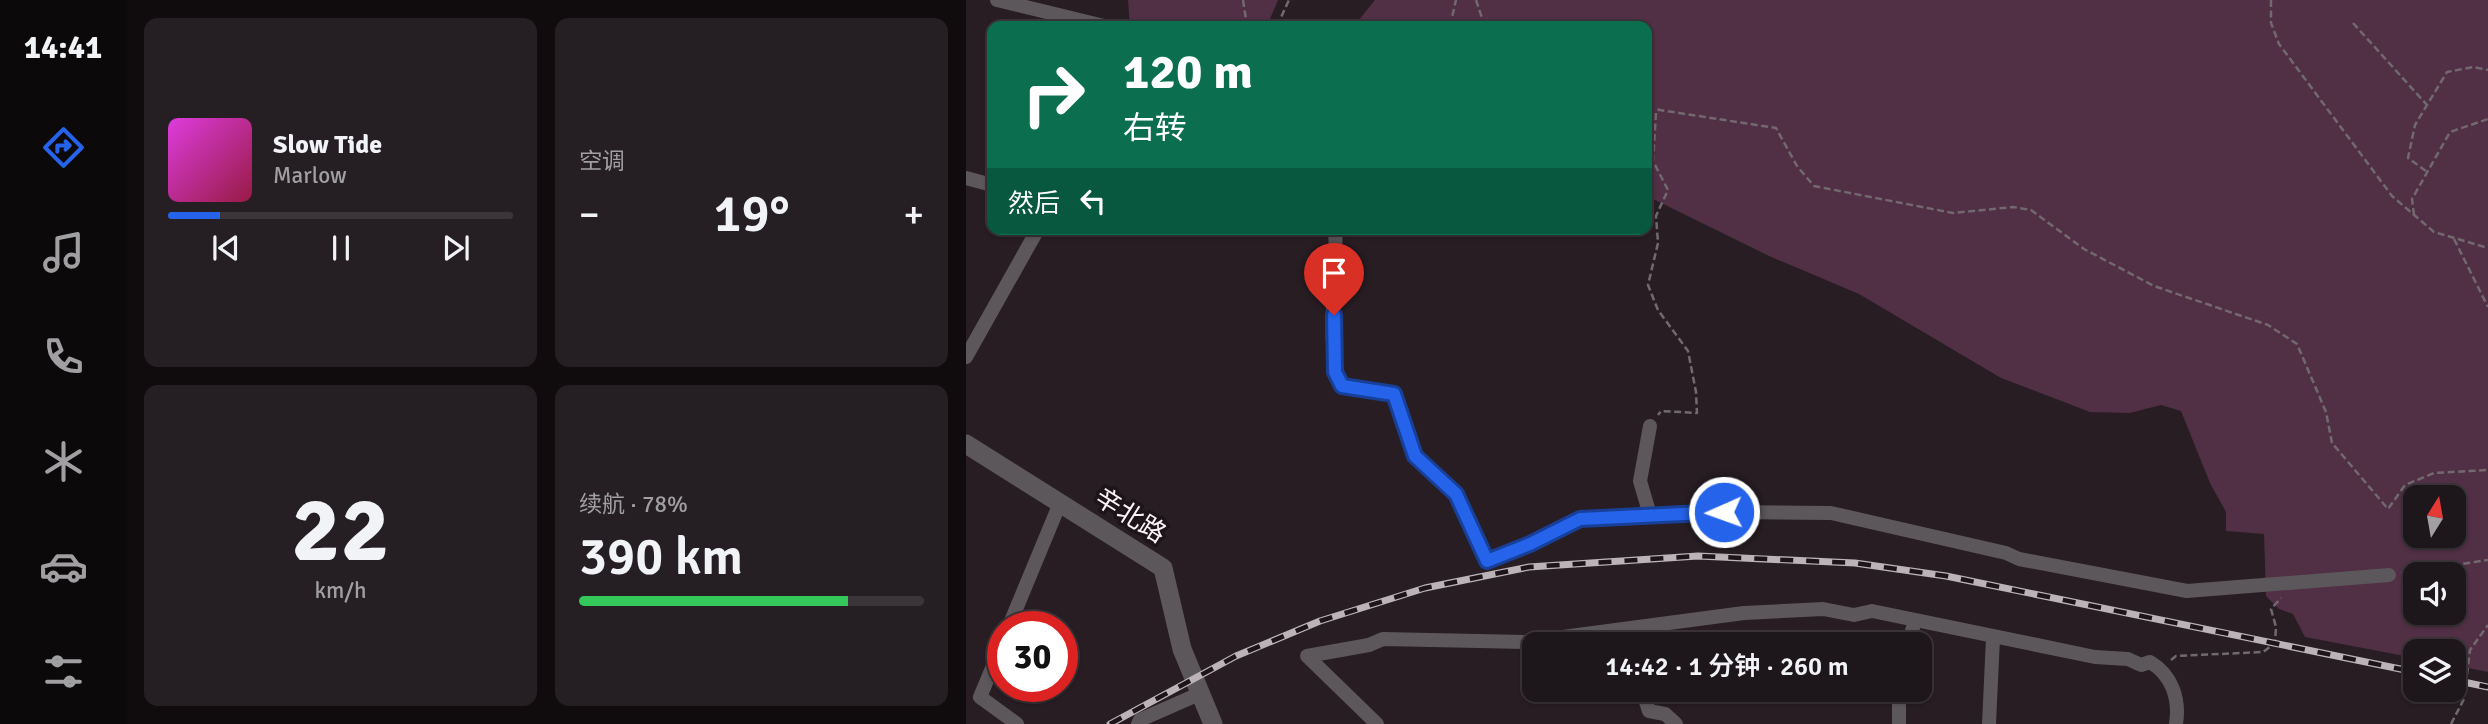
<!DOCTYPE html>
<html lang="zh">
<head>
<meta charset="utf-8">
<style>
	:root { --surface:#1d161a; --page:#251f23; --text:#f1f3f6; --muted:#a09fa2; --line:#3b3539; --accent:#2563eb }
	body { margin:0; font-family:Signika,"Noto Sans SC",sans-serif; background:var(--page); color:var(--text); height:100vh; display:flex; flex-direction:column; font-size:26px; white-space:nowrap }
	* { box-sizing:border-box; margin:0 }
	p { font-size:23px; color:var(--muted) }
	.icon { flex:none; width:38px; height:38px; fill:none; stroke:currentColor; stroke-width:2; stroke-linecap:round; stroke-linejoin:round }
	.map { position:relative; flex:1; overflow:hidden }
	.details { display:flex; flex-direction:column; gap:18px; padding:18px; background:#100c0e; width:840px }
	.details>* { flex:none }
	.guide { position:absolute; left:21px; top:21px; width:665px; height:214px; border-radius:14px; box-shadow:0 2px 5px #0004,0 0 0 2px var(--line); background:#0b6e4f; color:#fff; overflow:hidden }
	.needle { width:46px; rotate:11deg }
	.tools { position:absolute; left:1437px; top:485px; display:grid; gap:14px }
	.tools a { display:grid; place-items:center; width:63px; height:63px; border-radius:14px; background:var(--surface); box-shadow:0 2px 5px #0004,0 0 0 2px var(--line); font-size:35px }
	.speed { position:absolute; left:21px; top:611px; display:flex; gap:14px; font-size:35px; font-weight:700; text-align:center }
	.speed>* { display:grid; place-content:center; width:91px; height:91px; border-radius:50%; background:var(--surface); box-shadow:0 2px 5px #0004,0 0 0 2px var(--line); line-height:1 }
	.speed .limit { border:10px solid #d22; background:#fff; color:#111 }
	.pin { position:absolute; display:grid; place-items:center; width:60px; height:60px; color:#fff; margin:-72px -30px; border-radius:50% 50% 50% 0; rotate:-45deg; box-shadow:0 0 7px #0007 }
	.pin .icon { rotate:45deg }
	.me { position:absolute; width:77px; margin:-38px; rotate:268deg; stroke-linejoin:round; filter:drop-shadow(0 0 5px #0008) }
	.turn { display:flex; align-items:center; gap:24px; height:147px; padding:0 21px; font-size:32px }
	.turn .icon { width:91px; height:91px; stroke-width:2.5 }
	.turn b { display:block; font-size:49px; line-height:60px }
	.then { display:flex; align-items:center; height:66px; padding:0 21px; background:#0003; gap:14px; font-size:26px }
	.big { font-size:52px; font-weight:600; line-height:1.1 }
	.details .tile { flex:1; display:flex; flex-direction:column; justify-content:center; gap:10px; min-width:0; padding:0 24px; border-radius:14px; background:var(--page) }
	.details .dial { align-items:center; gap:0 }
	.dial b { font-size:91px; line-height:1 }
	.song { display:flex; align-items:center; gap:21px }
	.cover { width:84px; height:84px; border-radius:10px; background:linear-gradient(135deg,hsl(300 70% 55%),hsl(340 70% 35%)) }
	.played { height:7px; border-radius:4px; background:linear-gradient(90deg,var(--accent) 15%,var(--line) 15%) }
	.keys { display:flex; justify-content:space-around; direction:ltr }
	.heat { display:flex; justify-content:space-between; align-items:center; font-size:38px; direction:ltr }
	.charge { height:10px; border-radius:5px; background:linear-gradient(90deg,#34c759 78%,var(--line) 0) }
	.details .tiles { flex:1; display:grid; gap:18px; grid-template-columns:repeat(2,1fr) }
	.trip { position:absolute; left:556px; top:632px; width:410px; height:70px; border-radius:14px; background:var(--surface); box-shadow:0 2px 5px #0004,0 0 0 2px var(--line); font-weight:600; line-height:70px; text-align:center }
	main { display:flex; flex:1; min-height:0 }
	.dock { display:flex; flex-direction:column; width:126px; justify-content:space-around; align-items:center; background:#0c090a; color:var(--muted) }
	.dock .icon { width:49px; height:49px }
	.dock .on { color:var(--accent) }
	.dock b { font-size:32px; color:var(--text) }
	.map>svg:first-child { display:block }
</style>
</head>
<body>
<main>
<nav class="dock">
<b>14:41</b>
<svg class="icon on" aria-label="directions" viewBox="0 0 24 24"><path d="M12 3l9 9-9 9-9-9zM9 14v-3h6M13 9l2 2-2 2"/></svg>
<svg class="icon" aria-label="music" viewBox="0 0 24 24"><path d="M9 18V5l10-2v13"/><circle cx="6" cy="18" r="3"/><circle cx="16" cy="16" r="3"/></svg>
<svg class="icon" aria-label="phone" viewBox="0 0 24 24"><path d="M5 4h4l2 5-3 2q2 4 5 5l2-3 5 2v4C11 20 4 13 5 4z"/></svg>
<svg class="icon" aria-label="climate" viewBox="0 0 24 24"><path d="M12 3v18M4 7l16 10M4 17L20 7"/></svg>
<svg class="icon" aria-label="car" viewBox="0 0 24 24"><path d="M5 17H2v-5l4-1 3-4h7l3 4 3 1v5h-3M9 17h6M6 11h13"/><circle cx="7" cy="17" r="2"/><circle cx="17" cy="17" r="2"/></svg>
<svg class="icon" aria-label="filters" viewBox="0 0 24 24"><path d="M4 7h16M4 17h16"/><circle cx="9" cy="7" r="2"/><circle cx="15" cy="17" r="2"/></svg>
</nav>
<section class="details">
<div class="tiles">
<div class="tile">
<div class="song"><i class="cover"></i><div><b>Slow Tide</b><p>Marlow</p></div></div>
<div class="played"></div>
<div class="keys"><svg class="icon" aria-label="previous" viewBox="0 0 24 24"><path d="M18 5L8 12l10 7zM5 5v14"/></svg><svg class="icon" aria-label="pause" viewBox="0 0 24 24"><path d="M8 5v14M16 5v14"/></svg><svg class="icon" aria-label="next" viewBox="0 0 24 24"><path d="M6 5l10 7-10 7zM19 5v14"/></svg></div>
</div>
<div class="tile"><p>空调</p>
<div class="heat"><a>−</a><b class="big">19°</b><a>+</a></div>
</div>
<div class="tile dial"><b>22</b><p>km/h</p></div>
<div class="tile"><p>续航 · 78%</p><b class="big">390 km</b><div class="charge"></div></div>
</div>
</section>
<div class="map">
<svg width="1522" height="724" viewBox="0 0 1522 724">
	<rect width="100%" height="100%" fill="#271d23"/>
	<!-- green -->
	<g fill="#512f45" fill-rule="evenodd">
		<path d="M162,0H312L301,26H164Z"/>
		<path d="M409,0H1522V672L1488,665V651H1449V658L1339,637L1327,614L1313,609L1300,596L1298,534L1260,531V512L1244,483L1215,411L1195,405L1164,413L1124,412L1035,378L893,294L803,256L681,196V26H388ZM1449,497H1488V536H1449ZM1449,574H1488V612H1449Z"/>
	</g>
	<g fill="none" stroke-linecap="round" stroke-linejoin="round">
		<!-- path -->
		<g stroke="#72696e" stroke-width="2.5" stroke-dasharray="7 3.5" stroke-linecap="butt">
			<path d="M277,0L281,26"/>
			<path d="M510,0L517,21L525,26"/>
			<path d="M1305,0V23L1313,44L1426,196L1468,232L1522,248"/>
			<path d="M1387,23L1461,105"/>
			<path d="M311,26L323,0"/>
			<path d="M484,26L490,0"/>
			<path d="M681,108L810,128L831,166L848,186L987,213L1047,207L1065,210L1118,249L1188,286L1302,325L1331,344L1360,412L1366,443L1422,509L1439,485L1468,473L1522,470"/>
			<path d="M690,113L687,161L702,190L690,216L692,243L682,285L692,310L722,351L730,392L731,413L695,411L692,415"/>
			<path d="M1460,171L1442,158L1449,125L1481,72L1507,67L1522,70"/>
			<path d="M1448,215L1446,199L1484,132L1522,119"/>
			<path d="M1488,239L1522,307"/>
			<path d="M1435,573L1522,560"/>
			<path d="M1205,660L1210,656L1297,652L1309,643L1310,627L1305,609L1315,598"/>
			<path d="M1485,724L1498,699L1504,650L1522,625"/>
		</g>
		<!-- minor -->
		<g stroke="#5c575a" stroke-width="14">
			<path d="M31,0L138,26"/>
			<path d="M0,178L26,185"/>
			<path d="M369,229C373,277 357,346 376,386L428,394L449,456L490,494L521,561L564,544L614,519L759,512L865,513L1040,553L1053,559L1221,591L1423,575"/>
			<path d="M0,357L72,229"/>
			<path d="M684,515L674,481L684,426"/>
			<path d="M43,626L94,503"/>
			<path d="M37,642L14,697L51,724"/>
			<path d="M942,644L949,621"/>
			<path d="M676,690L683,711L699,714L710,724"/>
			<path d="M172,724L174,720L233,694"/>
			<path d="M411,724L341,656L403,645L417,639L559,642L778,613L857,609L888,615L906,611L1129,657L1162,659L1175,665L1184,662C1206,675 1214,699 1210,724"/>
			<path d="M933,724V690"/>
			<path d="M1023,724L1027,638"/>
		</g>
		<!-- tertiary -->
		<path stroke="#5c575a" stroke-width="19" d="M0,444L197,568L216,649L247,724"/>
		<defs>
			<g id="rail">
				<path d="M1488,680L1522,687"/>
				<path d="M144,724L270,656L354,621L459,588L563,567L732,556L889,563L980,576L1449,672"/>
			</g>
		</defs>
		<!-- rail casing -->
		<use href="#rail" stroke="#bbb3b8" stroke-width="7"/>
		<!-- rail -->
		<use href="#rail" stroke="#1d141a" stroke-width="4.5" stroke-dasharray="13" stroke-linecap="butt"/>
	</g>
	<g fill="none" stroke-linecap="round" stroke-linejoin="round">
		<defs>
			<path id="route" d="M368,315L369,372L376,386L428,394L449,456L490,494L521,561L564,544L614,519L758,512"/>
		</defs>
		<!-- route casing -->
		<use href="#route" stroke="#184099" stroke-width="18"/>
		<!-- route -->
		<use href="#route" stroke="#2563eb" stroke-width="12"/>
	</g>
	<g text-anchor="middle" dominant-baseline="central" stroke-width="7" stroke-linejoin="round" paint-order="stroke">
		<!-- street labels -->
		<g font-size="26" fill="#f9f2f6" stroke="#1d141a">
			<text transform="translate(164 516) rotate(32)">辛北路</text>
		</g>
	</g>
</svg>
<div class="tools">
<a><svg class="needle" viewBox="-14 -14 28 28"><path d="M0-13l5 13h-10z" fill="#e53935"/><path d="M0 13l5-13h-10z" fill="#a09fa2"/></svg></a>
<a><svg class="icon" aria-label="sound" viewBox="0 0 24 24"><path d="M4 9h4l5-4v14l-5-4H4zM17 9q2 3 0 6"/></svg></a>
<a><svg class="icon" aria-label="layers" viewBox="0 0 24 24"><path d="M12 4l9 5-9 5-9-5zM3 14l9 5 9-5"/></svg></a>
</div>
<div class="speed"><div class="limit">30</div></div>
<div class="pin" style="left:368px;top:315px;background:#d93025"><svg class="icon" aria-label="arrive" viewBox="0 0 24 24"><path d="M6 21V4h12l-3 4 3 4H6"/></svg></div>
<svg class="me" style="left:758px;top:512px" viewBox="-20 -20 40 40"><circle r="17" fill="#2563eb" stroke="#fff" stroke-width="3"/><path d="M0-11L8 9 0 5-8 9z" fill="#fff"/></svg>
<div class="trip">14:42 · 1 分钟 · 260 m</div>
<div class="guide">
<div class="turn"><svg class="icon" aria-label="right" viewBox="0 0 24 24"><path d="M7 20v-9h11M14 6l5 5-5 5"/></svg><div><b>120 m</b>右转</div></div>
<div class="then">然后<svg class="icon" aria-label="left" viewBox="0 0 24 24"><path d="M17 20v-9H6M10 6l-5 5 5 5"/></svg></div>
</div>
</div>
</main>
</body>
</html>
